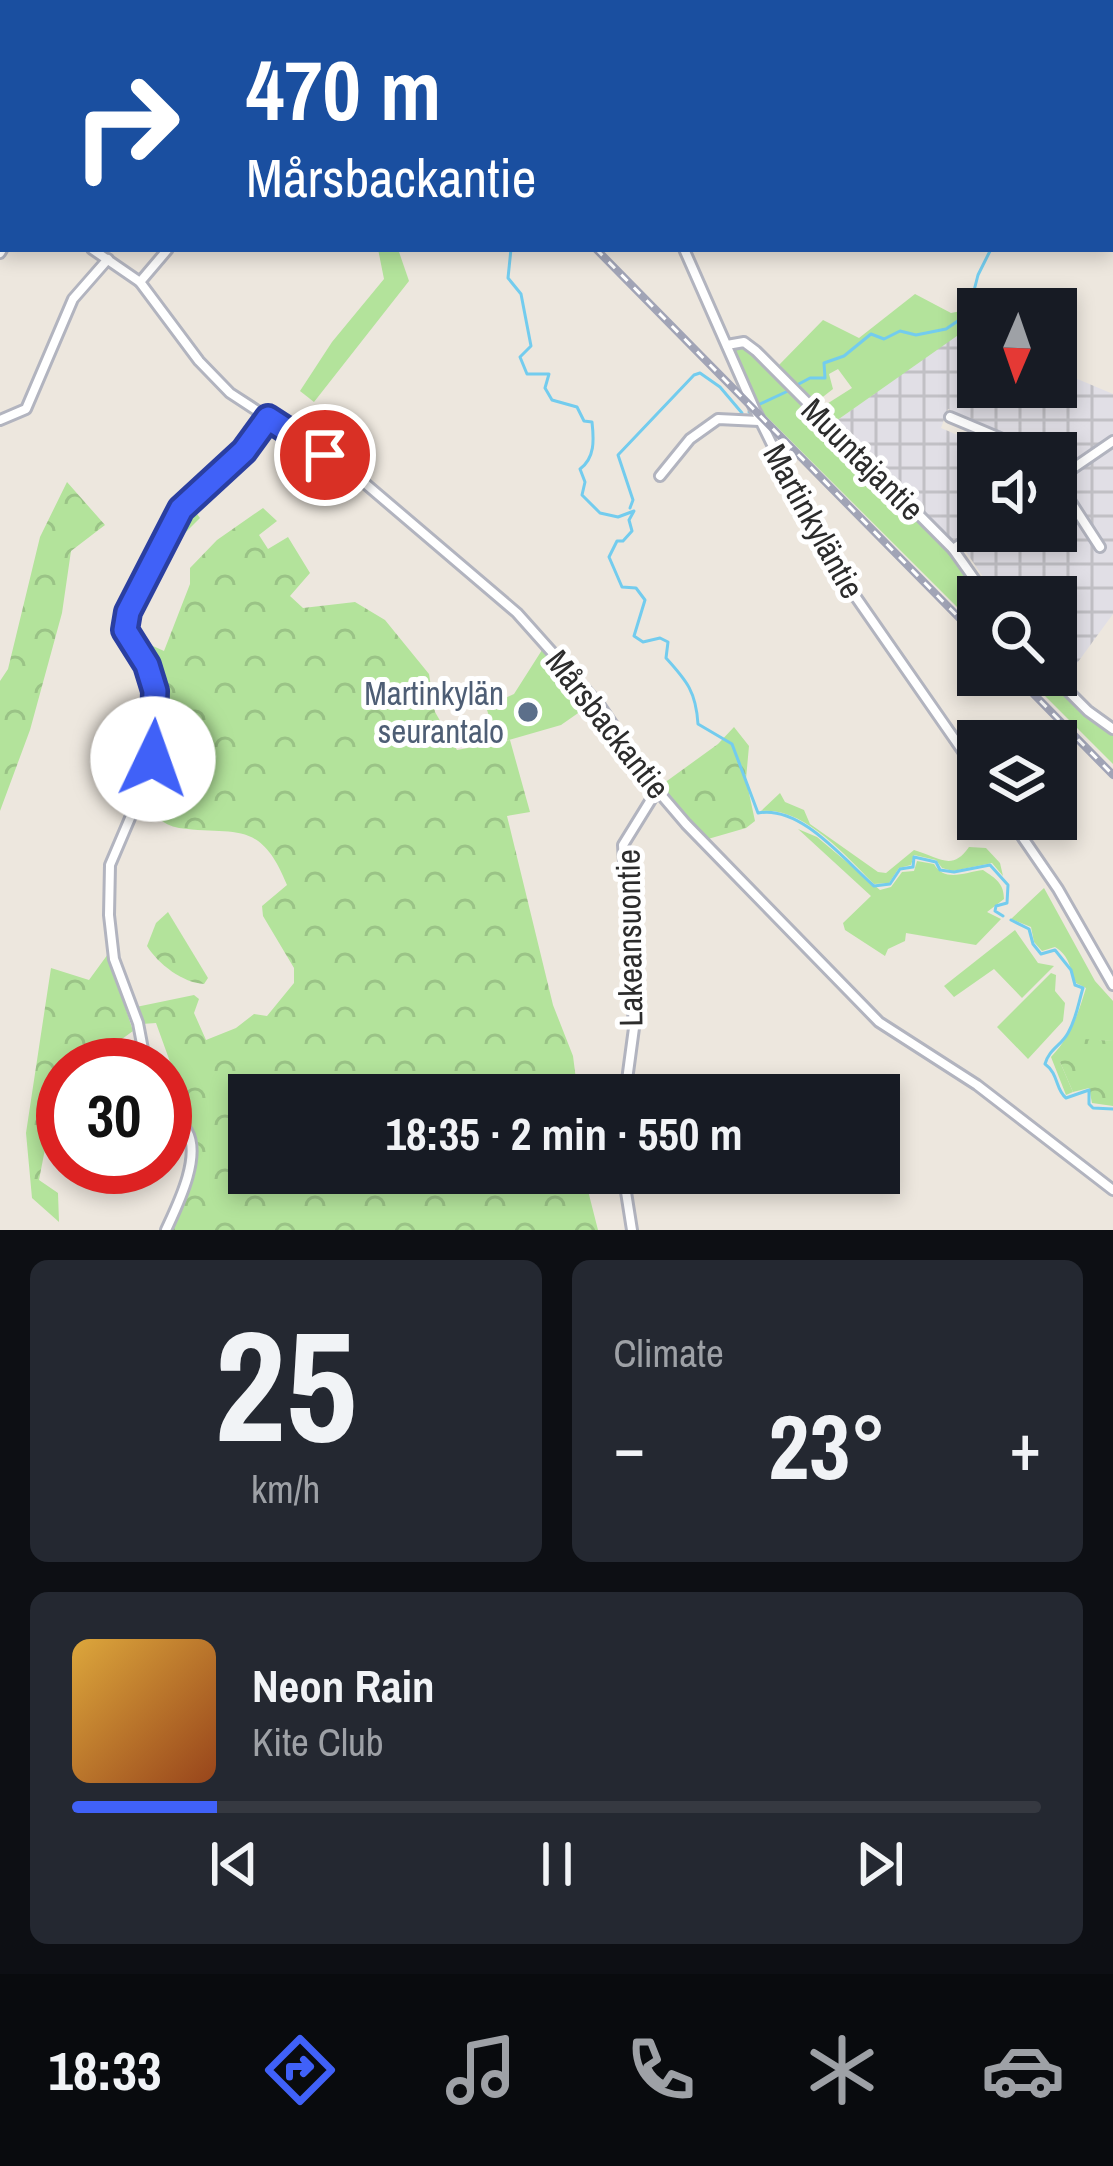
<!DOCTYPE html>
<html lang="en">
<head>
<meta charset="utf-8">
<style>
	:root { --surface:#171b24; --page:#242831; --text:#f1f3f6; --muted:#9ea1a6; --line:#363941; --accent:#4061f8 }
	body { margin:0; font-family:"Archivo Narrow",sans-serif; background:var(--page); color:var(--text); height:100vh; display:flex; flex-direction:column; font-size:45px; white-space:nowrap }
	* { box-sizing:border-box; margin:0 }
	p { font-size:39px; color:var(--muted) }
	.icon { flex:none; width:66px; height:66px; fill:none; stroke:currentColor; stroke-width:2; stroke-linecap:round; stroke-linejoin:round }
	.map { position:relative; height:1230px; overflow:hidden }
	.details { display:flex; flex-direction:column; gap:30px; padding:30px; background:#0d0f14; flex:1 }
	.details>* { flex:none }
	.banner { position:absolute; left:0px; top:0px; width:1113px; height:252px; box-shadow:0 6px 18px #0003; background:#1a4fa0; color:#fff; overflow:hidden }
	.needle { width:78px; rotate:182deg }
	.buttons { position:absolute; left:957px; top:288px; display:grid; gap:24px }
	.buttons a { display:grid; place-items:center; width:120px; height:120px; border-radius:0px; background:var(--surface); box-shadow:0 6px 18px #0003; font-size:60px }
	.speed { position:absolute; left:36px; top:1038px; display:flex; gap:24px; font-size:60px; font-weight:700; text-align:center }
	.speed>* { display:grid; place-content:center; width:156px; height:156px; border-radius:50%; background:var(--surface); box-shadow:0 6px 18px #0003; line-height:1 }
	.speed .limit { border:18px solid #d22; background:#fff; color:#111 }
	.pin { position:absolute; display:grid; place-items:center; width:102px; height:102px; color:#fff; margin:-51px; border:6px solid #fff; border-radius:50%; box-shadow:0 3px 12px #0007 }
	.me { position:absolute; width:132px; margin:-66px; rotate:3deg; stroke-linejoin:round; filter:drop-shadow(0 0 9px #0008) }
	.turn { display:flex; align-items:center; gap:42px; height:252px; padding:0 48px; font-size:54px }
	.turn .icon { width:156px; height:156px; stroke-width:2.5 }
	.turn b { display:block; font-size:84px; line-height:102px }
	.big { font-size:90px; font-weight:700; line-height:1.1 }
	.details .tile { flex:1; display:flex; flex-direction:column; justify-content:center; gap:18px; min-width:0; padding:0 42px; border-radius:18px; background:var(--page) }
	.details .dial { align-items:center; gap:0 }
	.dial b { font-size:156px; line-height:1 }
	.song { display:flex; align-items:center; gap:36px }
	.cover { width:144px; height:144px; border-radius:18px; background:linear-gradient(135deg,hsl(40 70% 55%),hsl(20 70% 35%)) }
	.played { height:12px; border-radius:6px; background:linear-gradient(90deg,var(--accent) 15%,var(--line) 15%) }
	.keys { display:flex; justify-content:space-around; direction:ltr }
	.heat { display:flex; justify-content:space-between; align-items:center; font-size:66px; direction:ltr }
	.details .tiles { flex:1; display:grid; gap:30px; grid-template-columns:1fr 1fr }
	.tile:last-child { grid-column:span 2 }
	.trip { position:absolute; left:228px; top:1074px; width:672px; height:120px; border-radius:0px; background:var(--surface); box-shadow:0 6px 18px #0003; font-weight:700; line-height:120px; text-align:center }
	.tabs { display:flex; height:192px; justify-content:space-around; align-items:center; background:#090b0e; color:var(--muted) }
	.tabs .icon { width:84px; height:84px }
	.tabs .active { color:var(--accent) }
	.tabs b { font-size:54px; color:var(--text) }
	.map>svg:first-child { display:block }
</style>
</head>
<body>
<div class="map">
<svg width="1113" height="1230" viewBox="0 0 1113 1230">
	<defs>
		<pattern id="industrial-grid" width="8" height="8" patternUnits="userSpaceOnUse" patternTransform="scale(3)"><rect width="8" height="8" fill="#e1dfe6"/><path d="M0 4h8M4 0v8" fill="none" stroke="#c1c0c5"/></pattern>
		<pattern id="forest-crowns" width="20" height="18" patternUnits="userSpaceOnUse" patternTransform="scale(3)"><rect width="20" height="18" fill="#b3e39b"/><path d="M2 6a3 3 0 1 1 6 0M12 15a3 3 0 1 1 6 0" fill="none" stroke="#9ac386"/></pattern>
	</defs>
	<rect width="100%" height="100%" fill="#ede7de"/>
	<!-- industrial -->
	<g fill="url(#industrial-grid)">
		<path d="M964,330L978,336V387H1056V370L1113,394V434L1058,471L1056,453H1047L948,409L941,428L960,436L974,432L1022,453H978V527L958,540L951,539L836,421Z"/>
		<path d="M1113,448V614L1067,677L1056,664V597H997L964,549L990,531H1056V486L1098,550L1103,546L1063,481Z"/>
	</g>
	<!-- green -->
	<g fill="#b3e39b">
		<path d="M378,249H398L409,281L314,402L300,391L332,342L384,279Z"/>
		<path d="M915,294L951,313L961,311L978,327V336L964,331L836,421L822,407L852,388L838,369L829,374L833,389L815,403L779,365L823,320L859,338Z"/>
		<path d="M739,347L747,348L957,560L983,597H978V628L759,409L733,350Z"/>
		<path d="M189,503L200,518L174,544L131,641C122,602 168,537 189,503Z"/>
		<path d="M548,649L594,702L561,725L498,743L486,707L514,694L542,650Z"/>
		<path d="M1024,675H1048L1082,711L1113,734V764Z"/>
		<path d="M780,793L785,802L804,810L810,824L878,872L886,873L914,850C939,857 952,872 969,847L986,848L1000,863L1003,876L992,863L953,871L942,868L936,860L914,855L911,865L899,868L889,883L874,884C845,855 803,806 761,811Z"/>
		<path d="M798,829L817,837L880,890L891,887L902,872L914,871L917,861L934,864C945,883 965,872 983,870C995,878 1004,883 1004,899L987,912L1001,919L976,945L906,933L905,941L888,949L885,956L845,930L843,923L871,896Z"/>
		<path d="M1044,888L1095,981L1113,1001V1041L1084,1040L1060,1062L1073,1092L1066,1095L1051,1057C1071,1036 1078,1014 1086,988L1076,983C1070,969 1070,956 1055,947L1042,951L1034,942L1031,927L1011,919Z"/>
		<path d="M1015,930L1038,963L1054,966L1022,998L994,969L954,997L944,986Z"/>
		<path d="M1051,973L1056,975L1055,991L1065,1003L1063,1021L1028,1059L997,1027Z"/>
	</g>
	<!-- forest -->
	<g fill="url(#forest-crowns)">
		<path d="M67,482L105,525L71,551L62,613L30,730L0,811V681L8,669L40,537Z"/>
		<path d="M263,508L277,521L259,535L268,549L288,537L310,573L290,596L303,608L355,602L385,620L429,674L435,712L457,750L510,740L530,812L507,816L553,1005L573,1056L578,1095H249V1173L584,1175L598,1230H170C183,1201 206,1158 189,1128C183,1117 172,1109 165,1098V1091L178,1084L156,1023L142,1024L136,1007L194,995L199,999L194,1013L206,1040L236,1028L254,1014L267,1016L294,983V968L263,916L262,906L287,885C260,818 236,836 179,828C162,825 152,812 137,805C160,734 175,707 131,641L133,637L164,651L190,584V568L217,540Z"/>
		<path d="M734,727L749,746L746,779L755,821L746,828L708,839L660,786L718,744Z"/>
		<path d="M168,912L208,978L204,984C183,983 158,964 147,946L156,923Z"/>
		<path d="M108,954L133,1031L86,1065H63V1082L57,1087L39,1180L58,1193L59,1222L32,1198L26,1133L51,968L89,980Z"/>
		<path d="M1084,1039L1113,1041V1106L1092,1103L1089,1088L1073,1092L1060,1062L1073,1045Z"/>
	</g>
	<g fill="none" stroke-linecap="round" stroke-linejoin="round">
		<!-- stream -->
		<g stroke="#73ccee" stroke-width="3">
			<path d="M246,3L247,0"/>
			<path d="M1110,5L1111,0"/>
			<path d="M511,249L508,278L521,294L531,346L520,357L527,374H549L545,388L552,400L577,407L584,421L592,422C594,440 595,458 580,469L585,482L582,495L600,513L618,517L634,511L629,520L632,531L623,541H617L609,557L622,587L636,588L645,600L634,636L643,642L660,638L668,642L666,658C687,681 696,692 698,724L732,744L758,813C801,805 843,859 874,886L890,884L900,869L913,867L914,857L936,862L940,870L954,872L990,865L1008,885L1007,903L996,906L995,911L1003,916"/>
			<path d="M797,385L810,378H825L824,363L844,356L871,334L884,339L900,331L916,335L946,329L968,314L978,275L991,249"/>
			<path d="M758,405L788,391"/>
			<path d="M749,412L751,411"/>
			<path d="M630,508L633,500L618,455L694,375L700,373L720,387L742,413"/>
			<path d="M1011,920L1029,929L1033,944L1041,954L1055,950L1071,970L1075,985L1083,988C1078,1004 1077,1017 1068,1033C1061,1046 1049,1049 1045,1064C1059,1074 1055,1089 1066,1098L1089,1090V1104L1093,1108L1113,1109"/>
		</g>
		<defs>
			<g id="minor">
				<path d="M443,0L446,3"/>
				<path d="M530,0L532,3"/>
				<path d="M736,0L738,3"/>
				<path d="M376,3L378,0"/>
				<path d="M1029,3L1037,0"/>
				<path d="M0,215L3,216"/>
				<path d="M92,249L140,282"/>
				<path d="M168,249L140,282L199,361L230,393L354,474L517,613L600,706L657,790L686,824L879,1022L977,1085L1113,1190"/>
				<path d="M684,249L755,410L826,554L978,773"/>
				<path d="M0,253L3,248"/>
				<path d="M727,345L744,342L756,351L953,549L987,597"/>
				<path d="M950,417L1036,453"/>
				<path d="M0,420L26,409L73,299L108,259"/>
				<path d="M660,476L690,439L718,419L759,421"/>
				<path d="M1056,479L1100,547"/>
				<path d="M1056,480L1113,441"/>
				<path d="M953,549L980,531"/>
				<path d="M1052,675L1088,711L1113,729"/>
				<path d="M1010,819L1058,889L1113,985"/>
				<path d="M146,1065L138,1023L114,959L109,915L110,865L148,776L156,740L152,676L129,640L125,624L152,559L181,509L244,451L268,419"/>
				<path d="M625,1095L634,1028L623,845L657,790"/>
				<path d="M165,1109C172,1116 182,1123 187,1131C202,1157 177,1206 166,1230"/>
				<path d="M623,1173L632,1230"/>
			</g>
		</defs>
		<!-- minor casing -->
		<use href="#minor" stroke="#b2b4bf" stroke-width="14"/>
		<!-- minor -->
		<use href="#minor" stroke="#fff" stroke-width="8"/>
		<defs>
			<g id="rail">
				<path d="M353,0L356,3"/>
				<path d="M596,249L978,637"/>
				<path d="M1015,675L1113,775"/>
			</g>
		</defs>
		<!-- rail casing -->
		<use href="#rail" stroke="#a1a4b6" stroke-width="8"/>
		<!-- rail -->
		<use href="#rail" stroke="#fff" stroke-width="3" stroke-dasharray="9" stroke-linecap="butt"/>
	</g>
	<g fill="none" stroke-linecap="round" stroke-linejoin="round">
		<defs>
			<path id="route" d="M153,759L155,691L147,665L125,630L128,612L181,509L244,451L268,418L325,455"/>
		</defs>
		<!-- route casing -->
		<use href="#route" stroke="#2a3fa1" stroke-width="30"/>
		<!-- route -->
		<use href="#route" stroke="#4061f8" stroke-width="21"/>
	</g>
	<!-- markers -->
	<circle fill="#5c6f8a" stroke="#fff" stroke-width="4.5" cx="528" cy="712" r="12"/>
	<g text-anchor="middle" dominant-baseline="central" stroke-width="10" stroke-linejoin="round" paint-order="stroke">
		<!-- street labels -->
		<g font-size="33" fill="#2c2c2c" stroke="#fff">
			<text transform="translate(863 459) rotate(45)">Muuntajantie</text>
			<text transform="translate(814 521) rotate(61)">Martinkyläntie</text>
			<text transform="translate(608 724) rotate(52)">Mårsbackantie</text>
			<text transform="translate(629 938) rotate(-91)">Lakeansuontie</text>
		</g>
		<!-- service labels -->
		<g font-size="33" fill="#4e5e75" stroke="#fff" text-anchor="end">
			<text x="504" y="693">Martinkylän<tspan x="504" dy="38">seurantalo</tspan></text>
		</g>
	</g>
</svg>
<div class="buttons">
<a><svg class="needle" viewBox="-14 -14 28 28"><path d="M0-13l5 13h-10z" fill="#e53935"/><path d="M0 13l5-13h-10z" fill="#9ea1a6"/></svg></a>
<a><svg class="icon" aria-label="sound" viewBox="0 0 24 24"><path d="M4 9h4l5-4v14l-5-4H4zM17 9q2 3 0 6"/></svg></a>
<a><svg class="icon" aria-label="search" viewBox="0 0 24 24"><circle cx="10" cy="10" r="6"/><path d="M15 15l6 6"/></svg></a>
<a><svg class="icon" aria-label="layers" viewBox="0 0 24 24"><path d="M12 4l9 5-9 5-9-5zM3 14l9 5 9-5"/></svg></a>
</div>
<div class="speed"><div class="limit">30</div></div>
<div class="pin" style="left:325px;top:455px;background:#d93025"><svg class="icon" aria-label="arrive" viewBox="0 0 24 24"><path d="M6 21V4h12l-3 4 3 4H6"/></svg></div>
<svg class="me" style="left:153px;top:759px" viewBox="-20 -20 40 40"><circle r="19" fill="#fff"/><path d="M0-13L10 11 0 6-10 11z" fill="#4061f8"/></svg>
<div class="trip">18:35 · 2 min · 550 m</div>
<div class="banner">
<div class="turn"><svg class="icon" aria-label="right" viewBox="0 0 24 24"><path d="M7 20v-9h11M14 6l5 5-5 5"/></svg><div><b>470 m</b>Mårsbackantie</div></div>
</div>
</div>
<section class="details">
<div class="tiles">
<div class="tile dial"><b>25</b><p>km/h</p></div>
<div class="tile"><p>Climate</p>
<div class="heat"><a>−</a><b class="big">23°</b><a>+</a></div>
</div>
<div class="tile">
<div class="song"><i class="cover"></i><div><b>Neon Rain</b><p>Kite Club</p></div></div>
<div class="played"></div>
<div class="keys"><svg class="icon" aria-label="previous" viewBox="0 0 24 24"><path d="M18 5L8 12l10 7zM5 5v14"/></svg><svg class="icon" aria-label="pause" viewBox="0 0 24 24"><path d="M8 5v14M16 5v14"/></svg><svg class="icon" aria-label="next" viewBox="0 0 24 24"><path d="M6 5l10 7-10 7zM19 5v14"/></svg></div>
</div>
</div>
</section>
<nav class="tabs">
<b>18:33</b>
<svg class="icon active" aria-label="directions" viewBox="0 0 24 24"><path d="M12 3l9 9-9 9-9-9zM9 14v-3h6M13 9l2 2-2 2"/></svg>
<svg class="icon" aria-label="music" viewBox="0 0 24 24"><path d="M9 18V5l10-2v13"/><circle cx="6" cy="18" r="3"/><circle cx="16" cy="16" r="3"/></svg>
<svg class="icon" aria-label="phone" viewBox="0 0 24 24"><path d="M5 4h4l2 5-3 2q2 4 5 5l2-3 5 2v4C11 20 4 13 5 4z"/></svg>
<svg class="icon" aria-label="climate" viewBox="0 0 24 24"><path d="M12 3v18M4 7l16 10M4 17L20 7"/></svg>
<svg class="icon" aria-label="car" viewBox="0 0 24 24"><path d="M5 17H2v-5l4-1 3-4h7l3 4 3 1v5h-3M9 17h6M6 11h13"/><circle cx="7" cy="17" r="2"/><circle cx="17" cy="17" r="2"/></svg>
</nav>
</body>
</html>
